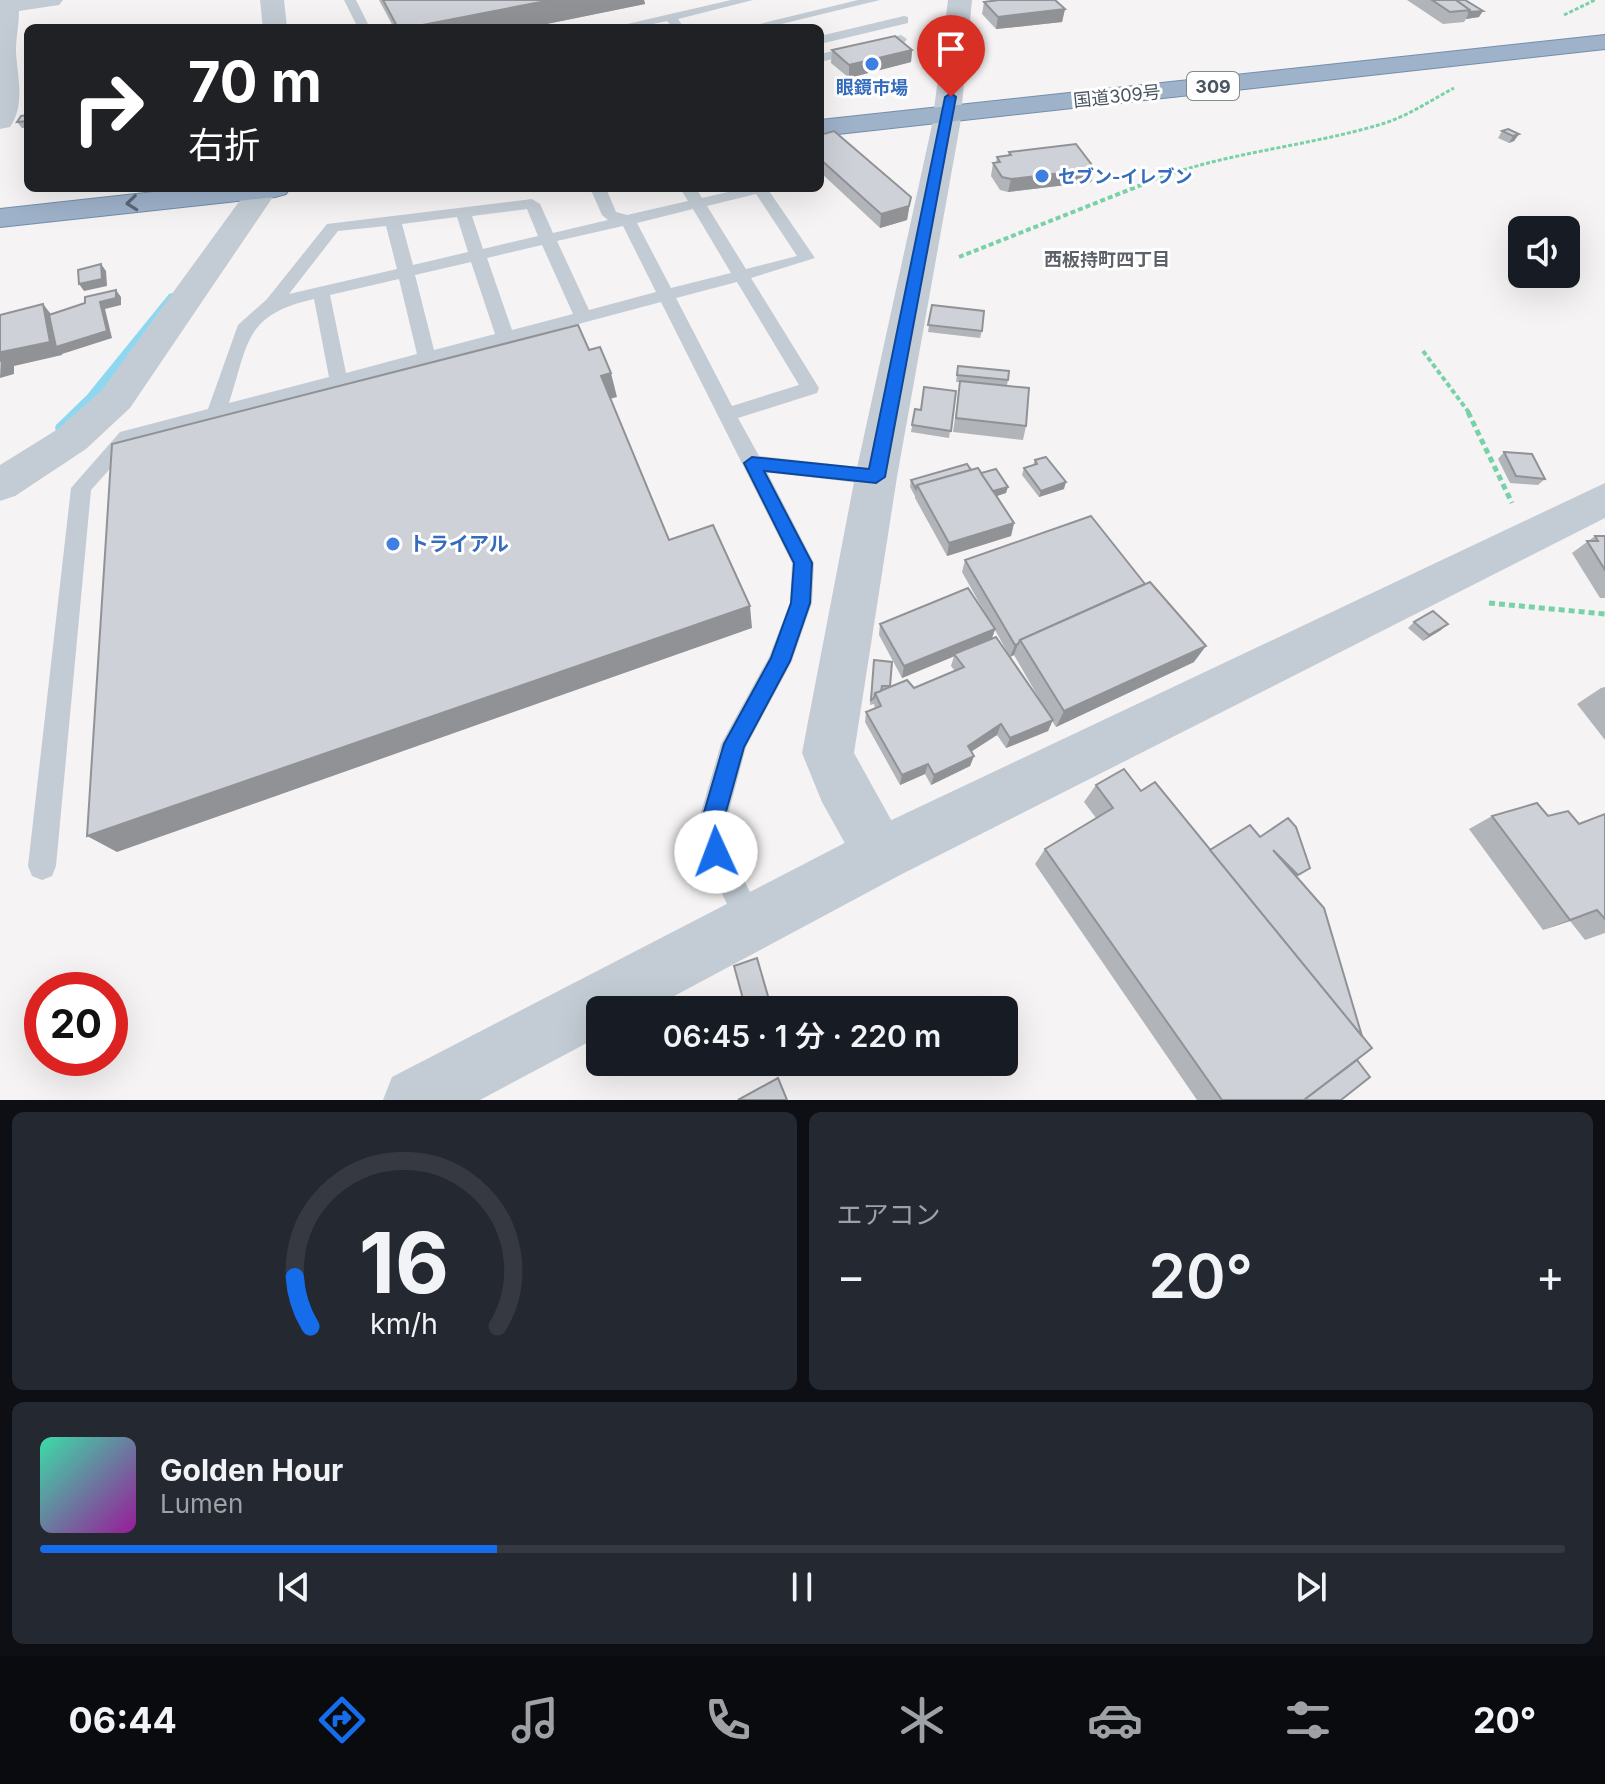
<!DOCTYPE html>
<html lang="ja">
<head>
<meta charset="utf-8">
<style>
	:root { --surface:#171b24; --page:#242831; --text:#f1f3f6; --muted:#9ea1a6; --line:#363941; --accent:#156dec }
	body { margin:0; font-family:Inter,"Noto Sans JP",sans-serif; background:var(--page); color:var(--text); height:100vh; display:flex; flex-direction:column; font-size:30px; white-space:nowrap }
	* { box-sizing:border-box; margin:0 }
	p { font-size:26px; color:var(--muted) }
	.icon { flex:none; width:44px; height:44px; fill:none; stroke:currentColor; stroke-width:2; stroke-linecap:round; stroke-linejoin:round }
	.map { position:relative; height:1100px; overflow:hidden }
	.drawer { display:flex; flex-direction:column; gap:12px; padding:12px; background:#0d0f14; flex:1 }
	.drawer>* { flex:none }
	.banner { position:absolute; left:24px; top:24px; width:800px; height:168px; border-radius:12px; box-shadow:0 8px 32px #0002; background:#202124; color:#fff; overflow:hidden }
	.tools { position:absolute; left:1508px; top:216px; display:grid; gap:16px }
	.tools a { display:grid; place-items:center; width:72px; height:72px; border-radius:12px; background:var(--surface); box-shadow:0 8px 32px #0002; font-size:40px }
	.speed { position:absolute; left:24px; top:972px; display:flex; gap:16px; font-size:40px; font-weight:700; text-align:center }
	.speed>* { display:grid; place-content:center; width:104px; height:104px; border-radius:50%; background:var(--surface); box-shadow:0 8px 32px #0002; line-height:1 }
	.speed .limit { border:12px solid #d22; background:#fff; color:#111 }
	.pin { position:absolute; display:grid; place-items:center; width:68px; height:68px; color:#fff; margin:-82px -34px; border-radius:50% 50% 50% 0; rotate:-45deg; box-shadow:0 0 8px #0007 }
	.pin .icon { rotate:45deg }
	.me { position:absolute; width:88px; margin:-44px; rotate:358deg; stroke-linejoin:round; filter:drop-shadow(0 0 6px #0008) }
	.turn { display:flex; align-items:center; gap:28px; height:168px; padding:0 32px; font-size:36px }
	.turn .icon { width:104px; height:104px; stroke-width:2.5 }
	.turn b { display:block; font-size:56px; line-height:68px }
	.big { font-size:60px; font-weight:600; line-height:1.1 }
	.drawer .widget { flex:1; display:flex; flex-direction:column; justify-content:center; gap:12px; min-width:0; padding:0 28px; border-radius:12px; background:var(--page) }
	.drawer .dial { align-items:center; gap:0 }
	.dial svg { height:208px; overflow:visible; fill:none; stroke:var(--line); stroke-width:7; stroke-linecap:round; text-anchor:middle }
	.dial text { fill:var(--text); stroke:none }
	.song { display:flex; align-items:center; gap:24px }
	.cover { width:96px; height:96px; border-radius:12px; background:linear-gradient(135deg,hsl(160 70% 55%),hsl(300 70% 35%)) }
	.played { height:8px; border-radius:4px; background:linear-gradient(90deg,var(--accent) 30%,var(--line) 30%) }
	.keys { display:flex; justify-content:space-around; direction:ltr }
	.heat { display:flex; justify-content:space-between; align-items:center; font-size:44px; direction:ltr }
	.drawer .tiles { flex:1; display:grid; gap:12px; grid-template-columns:1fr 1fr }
	.widget:last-child { grid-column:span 2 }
	.trip { position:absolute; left:586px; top:996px; width:432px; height:80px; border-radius:12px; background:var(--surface); box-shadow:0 8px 32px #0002; font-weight:600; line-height:80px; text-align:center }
	.tab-bar { display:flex; height:128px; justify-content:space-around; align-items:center; background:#090b0e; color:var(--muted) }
	.tab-bar .icon { width:56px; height:56px }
	.tab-bar .on { color:var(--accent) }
	.tab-bar b { font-size:36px; color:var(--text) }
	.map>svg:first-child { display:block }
</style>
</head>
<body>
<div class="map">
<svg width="1605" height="1100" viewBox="0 0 1605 1100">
	<rect width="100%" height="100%" fill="#f5f3f3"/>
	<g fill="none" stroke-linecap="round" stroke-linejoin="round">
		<!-- stream -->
		<path fill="#8dd8f0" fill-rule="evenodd" d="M172,293L177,296L175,298L95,401L64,431H56L55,428L56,425L87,395L169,294Z"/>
		<defs>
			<g id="trunk">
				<path d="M1605,35V49L820,136V120Z"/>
				<path d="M190,188H290L286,194L275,197L0,227V209Z"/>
			</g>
		</defs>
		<!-- trunk casing -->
		<use href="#trunk" stroke="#748eae" stroke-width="2"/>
		<!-- path-far2 -->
		<g stroke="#78d2a8" stroke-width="3" stroke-dasharray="4 2" stroke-linecap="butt">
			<path d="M1564,15L1595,0"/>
			<path d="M1149,182C1226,151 1310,147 1388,122C1411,114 1433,99 1454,88"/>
		</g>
		<!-- path-far1 -->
		<g stroke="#78d2a8" stroke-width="4" stroke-dasharray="5 3" stroke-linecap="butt">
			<path d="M959,257L1154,180"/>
			<path d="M1423,351L1470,414"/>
		</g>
		<!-- path -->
		<g stroke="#78d2a8" stroke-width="5" stroke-dasharray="6 4" stroke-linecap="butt">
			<path d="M1468,412L1512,503"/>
			<path d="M1489,603L1605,614"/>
		</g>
		<!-- service -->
		<g fill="#c3ccd4" fill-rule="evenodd">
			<path d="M344,0H356L370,28H358Z"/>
			<path d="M731,0H753L678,19L684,28H673L667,21L634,28H610Z"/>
			<path d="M858,0H880L765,28H743Z"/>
			<path d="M904,16L908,17V23L820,44V36Z"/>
			<path d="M901,35L907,39L905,42L820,62V54Z"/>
			<path d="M590,188H606L616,212L627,215L688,201L680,188H696L702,198L745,188H767L815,258L751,278L819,388L817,393L738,418L759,456L876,469L886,477L876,485L767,472L814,563L812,603L792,661L746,747L725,826L729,849L764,921L760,931L750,935L740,931L702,852L697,826L721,744L769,657L790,603L792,563L661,302L134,442L91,490L56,866L52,876L42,880L32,876L28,866L71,488L120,432L208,409L238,325L267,299L327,224L532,199L540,204L553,233L608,220L602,215ZM756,194L797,256L746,269L707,206ZM527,209L538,236L483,249L472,216ZM693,209L731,273L671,288L637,223ZM457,217L468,252L413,265L402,224ZM386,226L397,269L289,294L338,231ZM623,226L656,292L589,310L557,241ZM542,245L573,314L512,330L487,258ZM471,262L495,334L434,350L415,275ZM399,279L417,354L346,373L330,295ZM737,282L799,385L732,406L676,298ZM314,299L329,377L229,403C249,342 244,315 314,299Z"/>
		</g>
		<!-- minor -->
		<g fill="#c3ccd4" fill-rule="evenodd">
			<path d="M0,0H63L59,5L19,11C19,25 16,37 16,51C17,76 26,104 10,127L0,129Z"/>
			<path d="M260,0H284L287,28H263Z"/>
			<path d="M948,0H972L960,125L897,477L854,753L910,854L902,874L882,882L862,874L822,802L802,753L855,477L932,125Z"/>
			<path d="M249,188H279L130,408L86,449L15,496L0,501V465L58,429L102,390Z"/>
		</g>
		<!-- tertiary -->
		<path fill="#c3ccd4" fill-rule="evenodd" d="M1605,483V518L902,874L648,1010H600V1036L480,1100H383L392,1077L862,834Z"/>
		<!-- trunk -->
		<use href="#trunk" fill="#9eb2ca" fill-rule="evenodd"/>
	</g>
	<!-- wall -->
	<g fill="#b1b4b9" fill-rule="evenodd">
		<path d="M379,0H644L645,4L527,28H394Z"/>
		<path d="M1407,0H1465L1479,17L1466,19L1464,22L1443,24Z"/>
		<path d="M984,2L1065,9L1062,22L996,29L982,14Z"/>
		<path d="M832,50H912L911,62L849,78L831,63Z"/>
		<path d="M28,115V128H22L17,122Z"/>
		<path d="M1502,131L1519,134L1514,141L1509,143L1498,138Z"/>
		<path d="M820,135L911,197L907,220L880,228L820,172Z"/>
		<path d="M1009,152L1095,169L1091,182L1008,192L1000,190L991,176L993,163H996L997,157L1008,156Z"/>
		<path d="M932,305L982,331L980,338L928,332Z"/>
		<path d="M958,366L1008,380L1007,385L1026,426L1023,440L953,432L960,382H956Z"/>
		<path d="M956,391L949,438L911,432L915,409L921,410Z"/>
		<path d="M1504,452L1545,479L1538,485L1510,483L1498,459Z"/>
		<path d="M1035,460L1064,489L1039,497L1022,475L1024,468L1033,465Z"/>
		<path d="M971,470L981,473L1006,493L997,496L1014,523L1011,536L947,556L915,498V496L910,487L911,480Z"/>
		<path d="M1595,536H1605V598H1600L1572,553Z"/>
		<path d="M965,560L1194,662L1056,727L1052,721L1048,731L1006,748L997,735L971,752L974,756L970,766L931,785L925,774L900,785L865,722L866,712L875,708L874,704L870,705L874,660L890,687L914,688L955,671L951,666L954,656L902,678L879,635L880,624L989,620L962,572ZM995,630L1010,657L1014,655L1044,707L992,638Z"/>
		<path d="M1414,622L1441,630L1423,641L1408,628Z"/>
		<path d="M1605,687V740L1577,704L1601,688Z"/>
		<path d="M1096,785L1141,791L1210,850L1260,837L1310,868L1296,877L1357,1060L1341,1100H1197L1035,864L1045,849L1096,818L1084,802Z"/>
		<path d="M1605,814V933L1585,940L1570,921L1543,930L1469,829L1492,816H1548L1579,824Z"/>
	</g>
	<!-- shaded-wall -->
	<g fill="#909296">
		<path d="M551,0H644L645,4L527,28H407Z"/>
		<path d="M1065,9L1062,22L996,29L998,17Z"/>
		<path d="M1483,11L1479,17L1466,19L1469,12Z"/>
		<path d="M912,50L911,62L849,78V65Z"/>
		<path d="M1519,134L1514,141L1509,143L1513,136Z"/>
		<path d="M1095,169L1091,182L1008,192L1011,179Z"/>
		<path d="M911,197L907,220L880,228L881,214Z"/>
		<path d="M101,264L106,271L107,286L84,291L79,284Z"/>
		<path d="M116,290L121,297V305L105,309L112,338L62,354V355L14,366V374L0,378L1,352L43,304L54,318L100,302Z"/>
		<path d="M611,373L617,397L606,400L601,376Z"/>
		<path d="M1066,482L1064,489L1039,497L1041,491Z"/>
		<path d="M1008,487L1006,493L987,499L989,492Z"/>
		<path d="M1014,523L1011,536L947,556L949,543Z"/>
		<path d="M750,606L752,628L117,852L87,836Z"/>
		<path d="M1448,624L1441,630L1423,641L1429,635Z"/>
		<path d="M995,629L991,641L902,678L904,666Z"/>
		<path d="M1018,644L1014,655L1010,657L1015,645Z"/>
		<path d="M1206,646L1194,662L1056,727L1064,711Z"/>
		<path d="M1053,720L1048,731L1006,748L1010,738Z"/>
		<path d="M1001,724L997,735L964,756L968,746Z"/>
		<path d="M974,756L970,766L931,785L934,775Z"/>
		<path d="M928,764L925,774L900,785L902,775Z"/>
		<path d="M1597,910L1570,921L1543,930Z"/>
	</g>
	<!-- building -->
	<g fill="#ced1d7" stroke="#909296" stroke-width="2">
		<path d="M383,0H551L407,28H398Z"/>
		<path d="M999,0H1055L1065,9L998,17L984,2Z"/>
		<path d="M1432,0H1456L1470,10L1450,12Z"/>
		<path d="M1456,0H1465L1483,11L1469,12L1470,10Z"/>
		<path d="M895,36L912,50L849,65L832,50Z"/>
		<path d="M28,115V121L17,122L21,116Z"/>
		<path d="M1508,129L1519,134L1513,136L1502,131Z"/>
		<path d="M834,131L911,197L909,206L881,214L820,159V135Z"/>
		<path d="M1076,144L1095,169L1011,179L1002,177L993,163L1000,162L997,157L1011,155L1009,152Z"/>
		<path d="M101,264L102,279L79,284L78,270Z"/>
		<path d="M116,290V298L100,302L107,331L56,347L49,315L85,303V297Z"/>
		<path d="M43,304L50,342L1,352V360L0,361V315Z"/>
		<path d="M932,305L984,311L982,331L928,325Z"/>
		<path d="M578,325L589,350L600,347L611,373L601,376L669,540L713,525L750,606L87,836L112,444Z"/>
		<path d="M958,366L1009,371L1008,380L957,375Z"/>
		<path d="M960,381L1029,388L1026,426L956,418Z"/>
		<path d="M924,387L956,391L951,431L912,425L915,409L921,410Z"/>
		<path d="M1504,452L1532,454L1545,479L1516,476Z"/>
		<path d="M1046,457L1066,482L1041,491L1024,468L1037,464L1035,460Z"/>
		<path d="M967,464L971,470L917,485L916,489L911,480Z"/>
		<path d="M978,468L1014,523L949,543L917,485Z"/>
		<path d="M996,469L1008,487L993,491L981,473Z"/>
		<path d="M1091,516L1145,584L1020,640L1018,644L1015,645L965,560Z"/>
		<path d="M1595,536H1605V570L1587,541H1598Z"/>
		<path d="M1150,582L1206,646L1064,711L1020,640Z"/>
		<path d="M968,588L995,629L904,666L880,624Z"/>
		<path d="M1433,611L1448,624L1429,635L1414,622Z"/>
		<path d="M996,637L1053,720L1010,738L1001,724L968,746L974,756L934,775L928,764L902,775L866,712L881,706L875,693L907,680L914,688L964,667L954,654Z"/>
		<path d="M874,660L892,662L890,686H882L881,691L875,693L874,698L871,700Z"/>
		<path d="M1124,769L1141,791L1155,782L1372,1048L1304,1100H1222L1045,849L1113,808L1096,785Z"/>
		<path d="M1537,803L1548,816L1568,811L1579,824L1605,814V919L1597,910L1570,920L1492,816Z"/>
		<path d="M1288,818L1296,827L1310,868L1298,875L1273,850L1324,908L1362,1036L1210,850L1250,825L1260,837Z"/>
		<path d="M757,958L772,1010H746L734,966Z"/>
		<path d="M1357,1060L1370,1077L1341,1100H1304Z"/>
		<path d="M778,1078L787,1100H738Z"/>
	</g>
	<!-- one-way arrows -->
	<defs><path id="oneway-chevron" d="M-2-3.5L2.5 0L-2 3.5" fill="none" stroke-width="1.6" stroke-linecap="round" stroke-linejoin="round" transform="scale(2)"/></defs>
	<use stroke="#5a6876" href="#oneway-chevron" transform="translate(132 203) rotate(174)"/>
	<!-- route -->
	<path fill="#156dec" stroke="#0e4799" stroke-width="2" d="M951,93L956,97L885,477L876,483L764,471L812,563L810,603L790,661L744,747L722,826L728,852L724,860L716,864L708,860L700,826L724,744L771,658L791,603L794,563L744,463L752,457L869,469L945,97Z"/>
	<!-- markers -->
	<g fill="#3f7fe0" stroke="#fff" stroke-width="3">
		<circle cx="872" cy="64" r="8"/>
		<circle cx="1042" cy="176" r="8"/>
		<circle cx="393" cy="544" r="8"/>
	</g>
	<g text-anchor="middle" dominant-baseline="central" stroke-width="6" stroke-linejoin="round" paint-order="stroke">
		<!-- shield labels -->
		<rect fill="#fff" stroke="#808890" stroke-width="2" x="1187" y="72" width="52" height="28" rx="6"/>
		<g font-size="18" font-weight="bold" fill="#495561">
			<text x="1213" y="86">309</text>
		</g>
		<!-- far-shop labels -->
		<g font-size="18" font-weight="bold" fill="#366cbe" stroke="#fff">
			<text x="872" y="87">眼鏡市場</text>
			<text x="1058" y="176" text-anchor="start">セブン-イレブン</text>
		</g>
		<!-- far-street labels -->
		<g font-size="18" fill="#495561" stroke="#fff">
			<text transform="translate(1117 96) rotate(-6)">国道309号</text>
		</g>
		<!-- far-neighbourhood labels -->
		<g font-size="18" font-weight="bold" fill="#5e6268" stroke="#fff">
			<text x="1107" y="259">西板持町四丁目</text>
		</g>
		<!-- shop labels -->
		<g font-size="20" font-weight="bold" fill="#366cbe" stroke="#fff" text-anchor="start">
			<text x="409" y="544">トライアル</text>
		</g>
	</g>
</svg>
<div class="tools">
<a><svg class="icon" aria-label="sound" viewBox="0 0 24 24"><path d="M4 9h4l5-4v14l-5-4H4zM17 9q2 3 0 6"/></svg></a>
</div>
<div class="speed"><div class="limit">20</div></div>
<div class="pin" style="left:951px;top:97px;background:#d93025"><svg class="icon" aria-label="arrive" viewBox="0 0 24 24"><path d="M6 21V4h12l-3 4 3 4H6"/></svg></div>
<svg class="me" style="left:716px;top:852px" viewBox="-20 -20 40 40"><circle r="19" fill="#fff"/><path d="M0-13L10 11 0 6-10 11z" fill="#156dec"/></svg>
<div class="trip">06:45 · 1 分 · 220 m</div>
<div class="banner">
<div class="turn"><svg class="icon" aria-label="right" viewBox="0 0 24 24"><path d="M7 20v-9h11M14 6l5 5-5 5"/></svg><div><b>70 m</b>右折</div></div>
</div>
</div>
<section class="drawer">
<div class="tiles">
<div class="widget dial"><svg viewBox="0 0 100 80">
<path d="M14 69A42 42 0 1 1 86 69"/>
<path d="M14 69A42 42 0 0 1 8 50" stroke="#156dec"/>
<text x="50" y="56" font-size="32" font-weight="700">16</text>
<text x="50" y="72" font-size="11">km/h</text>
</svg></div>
<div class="widget"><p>エアコン</p>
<div class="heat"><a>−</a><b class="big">20°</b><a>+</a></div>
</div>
<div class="widget">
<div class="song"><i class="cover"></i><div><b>Golden Hour</b><p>Lumen</p></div></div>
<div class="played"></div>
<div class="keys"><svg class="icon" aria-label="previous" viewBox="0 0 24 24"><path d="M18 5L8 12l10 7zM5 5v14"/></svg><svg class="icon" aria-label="pause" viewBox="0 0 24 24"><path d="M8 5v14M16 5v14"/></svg><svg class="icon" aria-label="next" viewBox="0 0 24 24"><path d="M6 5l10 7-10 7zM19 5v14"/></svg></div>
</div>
</div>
</section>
<nav class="tab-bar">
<b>06:44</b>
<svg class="icon on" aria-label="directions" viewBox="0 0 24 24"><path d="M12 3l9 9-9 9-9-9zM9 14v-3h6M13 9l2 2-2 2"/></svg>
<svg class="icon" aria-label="music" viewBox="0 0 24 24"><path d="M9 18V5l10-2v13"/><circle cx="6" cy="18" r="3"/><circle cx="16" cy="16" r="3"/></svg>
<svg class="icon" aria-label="phone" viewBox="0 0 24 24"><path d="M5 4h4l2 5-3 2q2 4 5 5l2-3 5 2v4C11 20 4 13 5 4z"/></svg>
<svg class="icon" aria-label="climate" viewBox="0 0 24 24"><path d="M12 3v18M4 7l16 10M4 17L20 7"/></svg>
<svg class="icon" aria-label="car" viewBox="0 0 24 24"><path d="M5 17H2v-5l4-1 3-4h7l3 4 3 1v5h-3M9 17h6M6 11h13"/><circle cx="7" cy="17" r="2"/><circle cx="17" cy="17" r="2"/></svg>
<svg class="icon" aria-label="filters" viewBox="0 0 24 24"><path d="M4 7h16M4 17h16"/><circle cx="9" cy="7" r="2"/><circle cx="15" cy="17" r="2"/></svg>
<b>20°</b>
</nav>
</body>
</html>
